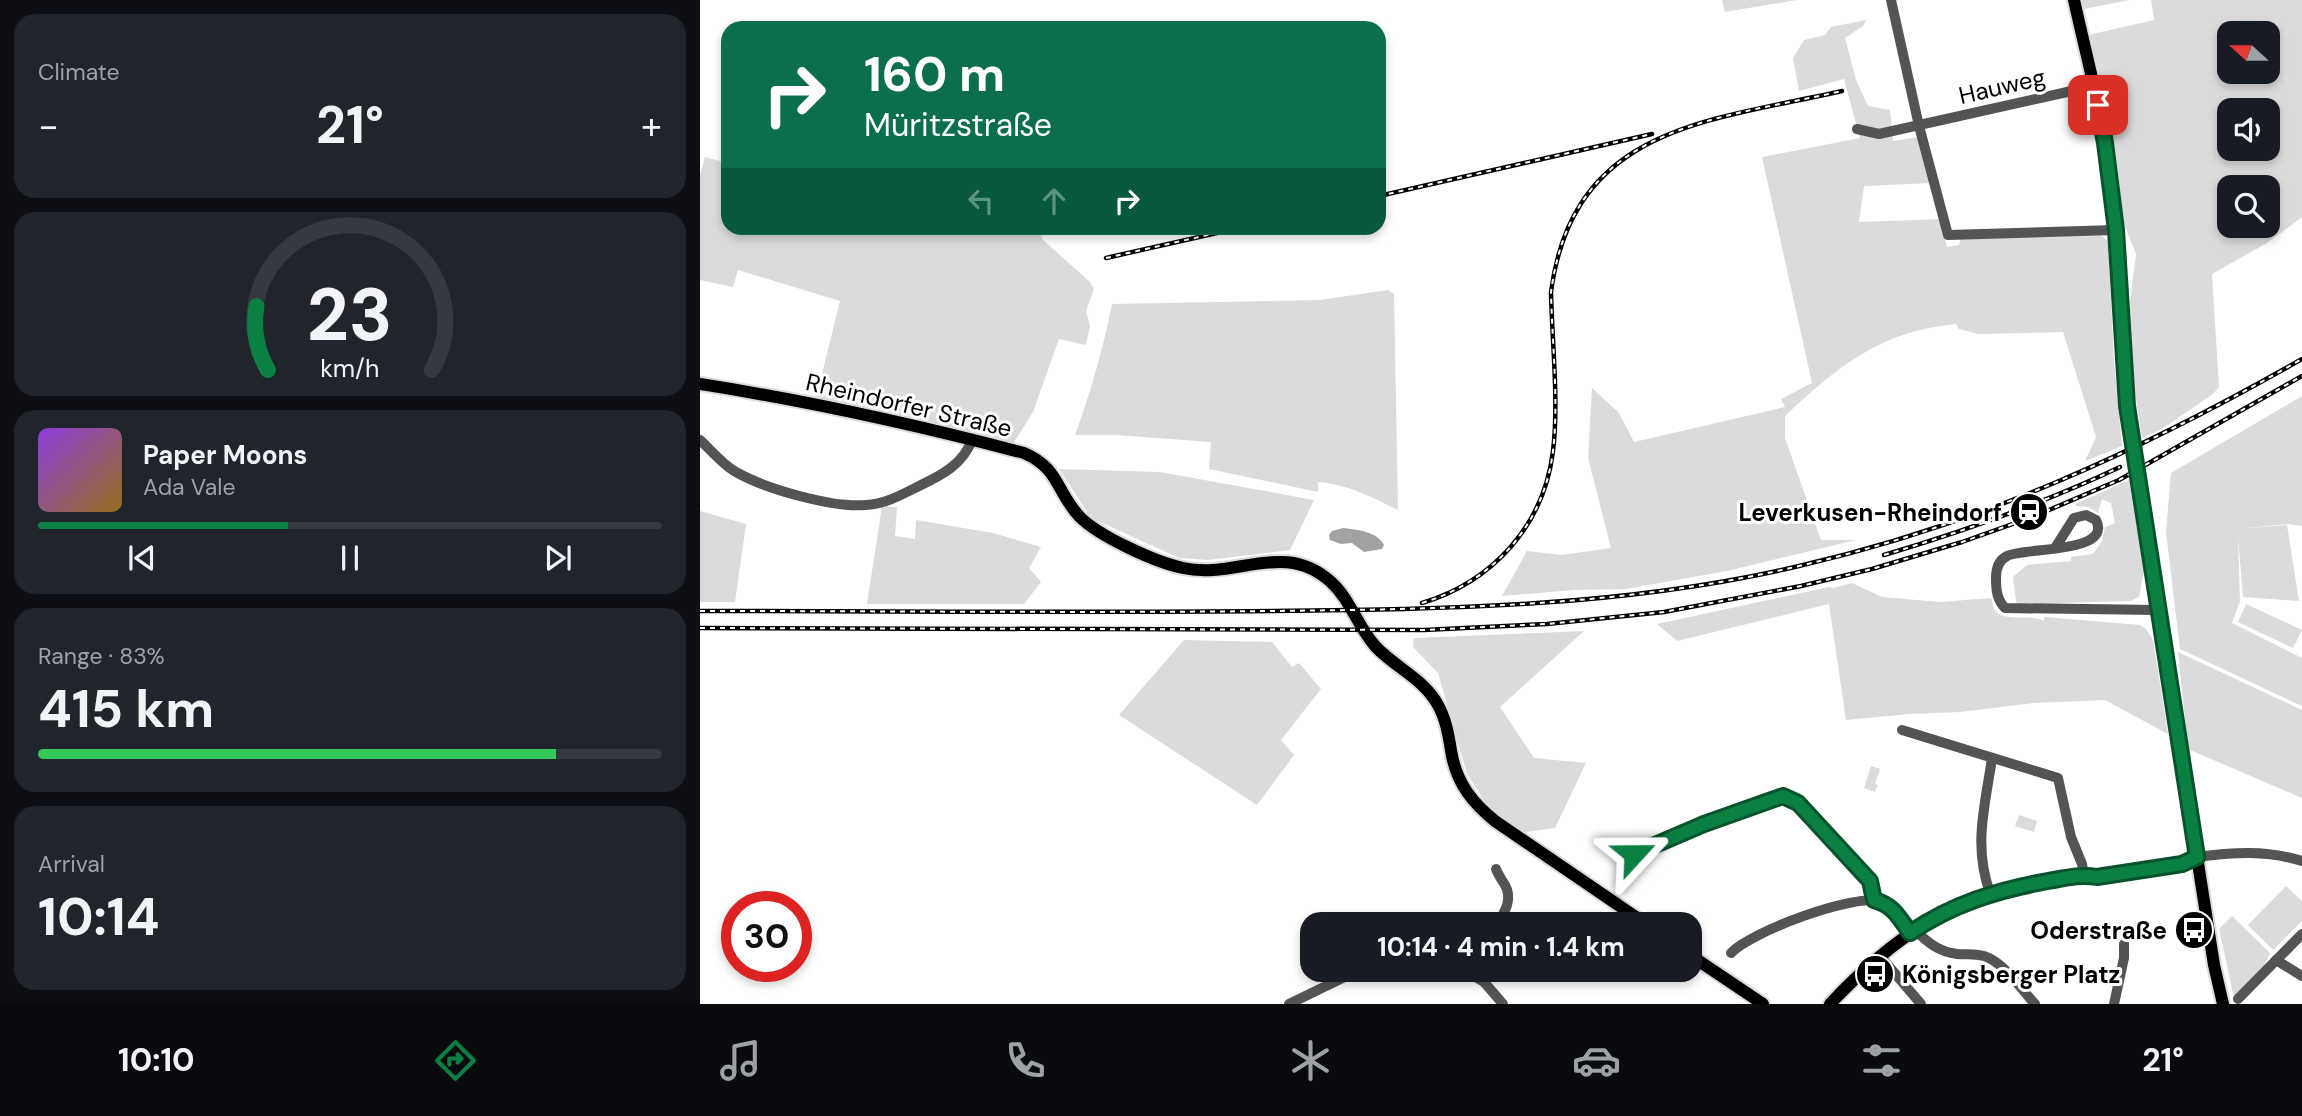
<!DOCTYPE html>
<html lang="en">
<head>
<meta charset="utf-8">
<style>
	:root { --surface:#171b24; --page:#20242c; --text:#f1f3f6; --muted:#9ea1a6; --line:#363941; --accent:#0b8043 }
	body { margin:0; font-family:"DM Sans",sans-serif; background:var(--page); color:var(--text); height:100vh; display:flex; flex-direction:column; font-size:26px; white-space:nowrap }
	* { box-sizing:border-box; margin:0 }
	p { font-size:23px; color:var(--muted) }
	.icon { flex:none; width:38px; height:38px; fill:none; stroke:currentColor; stroke-width:2; stroke-linecap:round; stroke-linejoin:round }
	.map { position:relative; flex:1; overflow:hidden }
	.sheet { display:flex; flex-direction:column; gap:14px; padding:14px; background:#0d0f14; width:700px }
	.sheet>* { flex:none }
	.banner { position:absolute; left:21px; top:21px; width:665px; height:214px; border-radius:21px; box-shadow:0 4px 10px #0003; background:#0b6e4f; color:#fff; overflow:hidden }
	.needle { width:46px; rotate:291deg }
	.fabs { position:absolute; left:1517px; top:21px; display:grid; gap:14px }
	.fabs a { display:grid; place-items:center; width:63px; height:63px; border-radius:14px; background:var(--surface); box-shadow:0 4px 10px #0003; font-size:35px }
	.speed { position:absolute; left:21px; top:891px; display:flex; gap:14px; font-size:35px; font-weight:700; text-align:center }
	.speed>* { display:grid; place-content:center; width:91px; height:91px; border-radius:50%; background:var(--surface); box-shadow:0 4px 10px #0003; line-height:1 }
	.speed .limit { border:10px solid #d22; background:#fff; color:#111 }
	.pin { position:absolute; display:grid; place-items:center; width:60px; height:60px; color:#fff; margin:-30px; border-radius:14px; box-shadow:0 4px 10px #0006 }
	.me { position:absolute; width:77px; margin:-38px; rotate:66deg; stroke-linejoin:round; filter:drop-shadow(0 0 5px #0008) }
	.turn { display:flex; align-items:center; gap:24px; height:147px; padding:0 28px; font-size:32px }
	.turn .icon { width:91px; height:91px; stroke-width:2.5 }
	.turn b { display:block; font-size:49px; line-height:60px }
	.lanes { display:flex; align-items:center; height:66px; padding:0 28px; background:#0003; justify-content:center; gap:35px; direction:ltr }
	.lanes .off { opacity:.35 }
	.big { font-size:52px; font-weight:700; line-height:1.1 }
	.sheet .tile { flex:1; display:flex; flex-direction:column; justify-content:center; gap:10px; min-width:0; padding:0 24px; border-radius:21px; background:var(--page) }
	.sheet .dial { align-items:center; gap:0 }
	.dial svg { height:182px; overflow:visible; fill:none; stroke:var(--line); stroke-width:7; stroke-linecap:round; text-anchor:middle }
	.dial text { fill:var(--text); stroke:none }
	.song { display:flex; align-items:center; gap:21px }
	.cover { width:84px; height:84px; border-radius:10px; background:linear-gradient(135deg,hsl(270 70% 55%),hsl(40 70% 35%)) }
	.played { height:7px; border-radius:4px; background:linear-gradient(90deg,var(--accent) 40%,var(--line) 40%) }
	.keys { display:flex; justify-content:space-around; direction:ltr }
	.heat { display:flex; justify-content:space-between; align-items:center; font-size:38px; direction:ltr }
	.charge { height:10px; border-radius:5px; background:linear-gradient(90deg,#34c759 83%,var(--line) 0) }
	.trip { position:absolute; left:600px; top:912px; width:402px; height:70px; border-radius:21px; background:var(--surface); box-shadow:0 4px 10px #0003; font-weight:700; line-height:70px; text-align:center }
	.tab-bar { display:flex; height:112px; justify-content:space-around; align-items:center; background:#090b0e; color:var(--muted) }
	.tab-bar .icon { width:49px; height:49px }
	.tab-bar .active { color:var(--accent) }
	.tab-bar b { font-size:32px; color:var(--text) }
	main { display:flex; flex:1; min-height:0 }
	.map>svg:first-child { display:block }
</style>
</head>
<body>
<main>
<section class="sheet">
<div class="tile"><p>Climate</p>
<div class="heat"><a>−</a><b class="big">21°</b><a>+</a></div>
</div>
<div class="tile dial"><svg viewBox="0 0 100 80">
<path d="M14 69A42 42 0 1 1 86 69"/>
<path d="M14 69A42 42 0 0 1 9 41" stroke="#0b8043"/>
<text x="50" y="56" font-size="32" font-weight="700">23</text>
<text x="50" y="72" font-size="11">km/h</text>
</svg></div>
<div class="tile">
<div class="song"><i class="cover"></i><div><b>Paper Moons</b><p>Ada Vale</p></div></div>
<div class="played"></div>
<div class="keys"><svg class="icon" aria-label="previous" viewBox="0 0 24 24"><path d="M18 5L8 12l10 7zM5 5v14"/></svg><svg class="icon" aria-label="pause" viewBox="0 0 24 24"><path d="M8 5v14M16 5v14"/></svg><svg class="icon" aria-label="next" viewBox="0 0 24 24"><path d="M6 5l10 7-10 7zM19 5v14"/></svg></div>
</div>
<div class="tile"><p>Range · 83%</p><b class="big">415 km</b><div class="charge"></div></div>
<div class="tile"><p>Arrival</p><b class="big">10:14</b></div>
</section>
<div class="map">
<svg width="1602" height="1004" viewBox="0 0 1602 1004">
	<rect width="100%" height="100%" fill="#fff"/>
	<!-- green -->
	<g fill="#dbdbdb" fill-rule="evenodd">
		<path d="M1022,0H1097L1025,12Z"/>
		<path d="M1382,0H1430L1384,9Z"/>
		<path d="M1451,0H1602V217L1567,243L1512,274L1519,387L1513,394L1462,429L1442,438L1430,361V302L1436,254L1423,221L1417,164L1388,35L1454,20ZM1530,33H1568V72H1530ZM1530,110H1568V149H1530ZM1530,187H1568V226H1530Z"/>
		<path d="M1166,20L1163,26L1145,38L1156,80L1168,106L1190,110L1193,141L1219,137L1231,183L1164,186L1159,222L1240,219L1247,247L1259,245L1261,238L1402,236L1408,241L1414,361L1422,446L1385,461L1396,437L1363,332L1278,334L1259,329L1256,324C1181,331 1138,366 1085,416V438L1121,540H1156L1027,571L926,589L874,590L802,596L827,551L862,555L911,548L888,458L892,388L919,413L934,442L1085,407L1081,399L1112,383L1062,157L1160,138L1144,79L1099,91L1093,58L1104,40L1125,35L1131,27Z"/>
		<path d="M5,157L28,163V228H339L342,239L390,282L394,289L386,311L390,326L386,345L359,339L333,412L313,444L186,412L116,398L140,301L38,270L33,287L0,280V175Z"/>
		<path d="M688,290L694,294L698,510C672,497 647,484 618,482V492L509,469L511,442L416,435H375C391,391 403,349 412,304L620,300Z"/>
		<path d="M1602,396V526L1588,524L1537,529L1587,525L1599,601L1543,597L1538,536L1540,601L1532,623L1602,658V706L1480,649L1466,532L1471,473Z"/>
		<path d="M359,469L460,472L614,500L590,550L508,560L479,558L391,518Z"/>
		<path d="M1429,480L1444,570L1439,597L1430,601L1319,604L1316,602L1313,577L1327,565L1371,561V557L1393,554L1402,541L1405,527L1415,523L1411,503L1402,499L1398,513L1388,507L1376,506L1375,504Z"/>
		<path d="M182,506L197,507L195,536L215,539L216,520L293,533L341,547L329,568L341,582L324,604H167Z"/>
		<path d="M0,511L46,524L35,602H0Z"/>
		<path d="M1152,583L1182,597L1240,602L1291,598L1295,611C1309,623 1329,613 1344,621V617L1440,625L1446,629L1453,640L1468,734L1405,700L1334,703L1260,712L1209,714L1146,720L1129,604L977,641L957,624L1129,587L1133,588Z"/>
		<path d="M1546,604L1602,630L1593,648L1538,622Z"/>
		<path d="M884,631L800,707L834,758L886,763L855,828L819,833L787,805L767,774L738,673L713,647L714,638Z"/>
		<path d="M484,640L572,642L592,667L599,663L621,689L581,740L594,755L557,805L419,715Z"/>
		<path d="M1478,652L1602,710V798L1488,749Z"/>
		<path d="M1171,766L1180,769L1175,784L1178,785L1175,792L1164,788Z"/>
		<path d="M1319,815L1337,821L1334,832L1315,826Z"/>
		<path d="M1586,886L1602,901V921L1573,950L1548,925Z"/>
		<path d="M1532,916L1570,953L1561,972L1534,998L1519,929Z"/>
	</g>
	<!-- water -->
	<path fill="#a2a2a2" d="M643,528C657,530 677,531 684,545L682,549L664,552L652,543L641,544L630,540L629,535L632,531Z"/>
	<g fill="none" stroke-linecap="round" stroke-linejoin="round">
		<defs>
			<g id="major">
				<path d="M1374,0C1388,63 1405,125 1412,189C1421,275 1420,360 1433,445"/>
				<path d="M0,384C109,401 217,425 324,453C359,468 356,491 379,516C398,536 455,562 483,568C535,580 584,539 631,582C651,600 658,628 676,647C696,668 724,679 738,705C747,721 749,739 752,756C758,785 773,803 795,821L946,924"/>
				<path d="M1437,474L1514,965L1523,1004"/>
				<path d="M990,955L1063,1004"/>
				<path d="M1130,1004C1192,938 1249,899 1339,883C1358,879 1377,874 1397,877L1482,864L1497,857"/>
			</g>
		</defs>
		<!-- major casing -->
		<use href="#major" stroke="#dbdbdb" stroke-width="16"/>
		<!-- minor -->
		<g stroke="#545454" stroke-width="10">
			<path d="M1191,0L1219,126L1248,235L1416,230"/>
			<path d="M1157,129L1179,134L1394,86"/>
			<path d="M0,440C11,450 23,465 36,472C66,489 132,508 166,505C186,504 203,494 221,485C242,475 263,464 272,440"/>
			<path d="M1355,548L1374,518L1386,515L1396,520C1413,554 1324,547 1307,556C1299,560 1296,569 1296,578C1296,590 1297,600 1305,608L1457,610"/>
			<path d="M1202,730L1358,778L1371,837L1382,864L1384,875"/>
			<path d="M934,854L1004,824L1083,796L1094,799L1099,803L1170,881L1174,899"/>
			<path d="M1497,857C1533,852 1567,850 1602,861"/>
			<path d="M796,869C799,876 801,879 805,885C813,899 805,912 797,924"/>
			<path d="M1290,893C1273,845 1285,807 1292,758"/>
			<path d="M1215,930C1227,942 1239,952 1257,954C1268,955 1278,953 1289,958C1307,967 1321,989 1335,1004"/>
			<path d="M1031,953C1051,932 1155,892 1182,902C1195,906 1202,922 1210,933"/>
			<path d="M1180,956L1221,1004"/>
			<path d="M1576,960L1602,976"/>
			<path d="M764,970L784,982L803,1004"/>
			<path d="M1538,999L1602,934"/>
			<path d="M589,1004L659,970"/>
			<path d="M1414,1004L1424,958V944"/>
		</g>
		<!-- major -->
		<use href="#major" stroke="#000" stroke-width="12"/>
		<defs>
			<g id="rail">
				<path d="M679,196L952,134"/>
				<path d="M406,258L539,228"/>
				<path d="M1184,555C1265,531 1344,503 1420,467"/>
				<path d="M722,603C792,582 844,526 853,451C859,402 852,342 851,292C873,126 1009,121 1142,91"/>
				<path d="M0,611C191,611 381,613 572,611C748,609 926,607 1099,566C1281,524 1441,451 1602,359"/>
				<path d="M0,628L724,630L847,624L964,612L1101,586L1172,569L1262,542L1335,516L1419,480L1602,376"/>
			</g>
		</defs>
		<!-- rail casing -->
		<use href="#rail" stroke="#000" stroke-width="4.5"/>
		<!-- rail -->
		<use href="#rail" stroke="#fff" stroke-width="2" stroke-dasharray="5" stroke-linecap="butt"/>
		<defs>
			<path id="major-bridge" d="M1433,445L1437,474"/>
		</defs>
		<!-- major-bridge casing -->
		<use href="#major-bridge" stroke="#dbdbdb" stroke-width="16" stroke-linecap="butt"/>
		<!-- major-bridge -->
		<use href="#major-bridge" stroke="#000" stroke-width="12"/>
	</g>
	<g fill="none" stroke-linecap="round" stroke-linejoin="round">
		<defs>
			<path id="route" d="M934,854L1004,824L1083,796L1098,803L1170,881L1174,900C1193,905 1199,917 1210,933C1252,904 1298,890 1348,881C1365,878 1380,874 1397,877L1482,864L1497,857L1427,406L1416,230L1405,143L1398,105"/>
		</defs>
		<!-- route casing -->
		<use href="#route" stroke="#07532c" stroke-width="18"/>
		<!-- route -->
		<use href="#route" stroke="#0b8043" stroke-width="12"/>
	</g>
	<!-- icons -->
	<defs>
		<symbol id="station-disc" viewBox="-11 -11 22 22"><circle r="9.5" fill="#000" stroke="#fff"/><path d="M-3-6H3Q5-6 5-4V2Q5 4 3 4L4.5 6H3L1.5 4h-3L-3 6H-4.5L-3 4Q-5 4-5 2V-4Q-5-6-3-6ZM-3.5-4v3h7v-3ZM-3.5 1v1.5H-2V1ZM2 1v1.5H3.5V1Z" fill="#fff"/></symbol>
		<symbol id="bus-disc" viewBox="-11 -11 22 22"><circle r="9.5" fill="#000" stroke="#fff"/><path d="M-5-6H5V4H4V6H2V4H-2V6H-4V4H-5ZM-3.5-4V0h7V-4ZM-3.5 1.2v1.5H-2V1.2ZM2 1.2v1.5H3.5V1.2Z" fill="#fff"/></symbol>
	</defs>
	<g fill-rule="evenodd">
		<use href="#station-disc" x="1307" y="490" width="44" height="44"/>
		<use href="#bus-disc" x="1472" y="908" width="44" height="44"/>
		<use href="#bus-disc" x="1153" y="952" width="44" height="44"/>
	</g>
	<g text-anchor="middle" dominant-baseline="central" stroke-width="6" stroke-linejoin="round" paint-order="stroke">
		<!-- street labels -->
		<g font-size="24" fill="#000" stroke="#fff">
			<text transform="translate(1302 86) rotate(-13)">Hauweg</text>
			<text transform="translate(209 405) rotate(13)">Rheindorfer Straße</text>
		</g>
		<!-- poi labels -->
		<g font-size="24" font-weight="bold" fill="#000" stroke="#fff" text-anchor="end">
			<text x="1302" y="512">Leverkusen-Rheindorf</text>
			<text x="1467" y="930">Oderstraße</text>
			<text x="1202" y="974" text-anchor="start">Königsberger Platz</text>
		</g>
	</g>
</svg>
<div class="fabs">
<a><svg class="needle" viewBox="-14 -14 28 28"><path d="M0-13l5 13h-10z" fill="#e53935"/><path d="M0 13l5-13h-10z" fill="#9ea1a6"/></svg></a>
<a><svg class="icon" aria-label="sound" viewBox="0 0 24 24"><path d="M4 9h4l5-4v14l-5-4H4zM17 9q2 3 0 6"/></svg></a>
<a><svg class="icon" aria-label="search" viewBox="0 0 24 24"><circle cx="10" cy="10" r="6"/><path d="M15 15l6 6"/></svg></a>
</div>
<div class="speed"><div class="limit">30</div></div>
<div class="pin" style="left:1398px;top:105px;background:#d93025"><svg class="icon" aria-label="arrive" viewBox="0 0 24 24"><path d="M6 21V4h12l-3 4 3 4H6"/></svg></div>
<svg class="me" style="left:934px;top:854px" viewBox="-20 -20 40 40"><path d="M0-17L14 15 0 8-14 15z" fill="#0b8043" stroke="#fff" stroke-width="4"/></svg>
<div class="trip">10:14 · 4 min · 1.4 km</div>
<div class="banner">
<div class="turn"><svg class="icon" aria-label="right" viewBox="0 0 24 24"><path d="M7 20v-9h11M14 6l5 5-5 5"/></svg><div><b>160 m</b>Müritzstraße</div></div>
<div class="lanes"><svg class="icon off" aria-label="left" viewBox="0 0 24 24"><path d="M17 20v-9H6M10 6l-5 5 5 5"/></svg><svg class="icon off" aria-label="ahead" viewBox="0 0 24 24"><path d="M12 20V5M6 11l6-6 6 6"/></svg><svg class="icon" aria-label="right" viewBox="0 0 24 24"><path d="M7 20v-9h11M14 6l5 5-5 5"/></svg></div>
</div>
</div>
</main>
<nav class="tab-bar">
<b>10:10</b>
<svg class="icon active" aria-label="directions" viewBox="0 0 24 24"><path d="M12 3l9 9-9 9-9-9zM9 14v-3h6M13 9l2 2-2 2"/></svg>
<svg class="icon" aria-label="music" viewBox="0 0 24 24"><path d="M9 18V5l10-2v13"/><circle cx="6" cy="18" r="3"/><circle cx="16" cy="16" r="3"/></svg>
<svg class="icon" aria-label="phone" viewBox="0 0 24 24"><path d="M5 4h4l2 5-3 2q2 4 5 5l2-3 5 2v4C11 20 4 13 5 4z"/></svg>
<svg class="icon" aria-label="climate" viewBox="0 0 24 24"><path d="M12 3v18M4 7l16 10M4 17L20 7"/></svg>
<svg class="icon" aria-label="car" viewBox="0 0 24 24"><path d="M5 17H2v-5l4-1 3-4h7l3 4 3 1v5h-3M9 17h6M6 11h13"/><circle cx="7" cy="17" r="2"/><circle cx="17" cy="17" r="2"/></svg>
<svg class="icon" aria-label="filters" viewBox="0 0 24 24"><path d="M4 7h16M4 17h16"/><circle cx="9" cy="7" r="2"/><circle cx="15" cy="17" r="2"/></svg>
<b>21°</b>
</nav>
</body>
</html>
